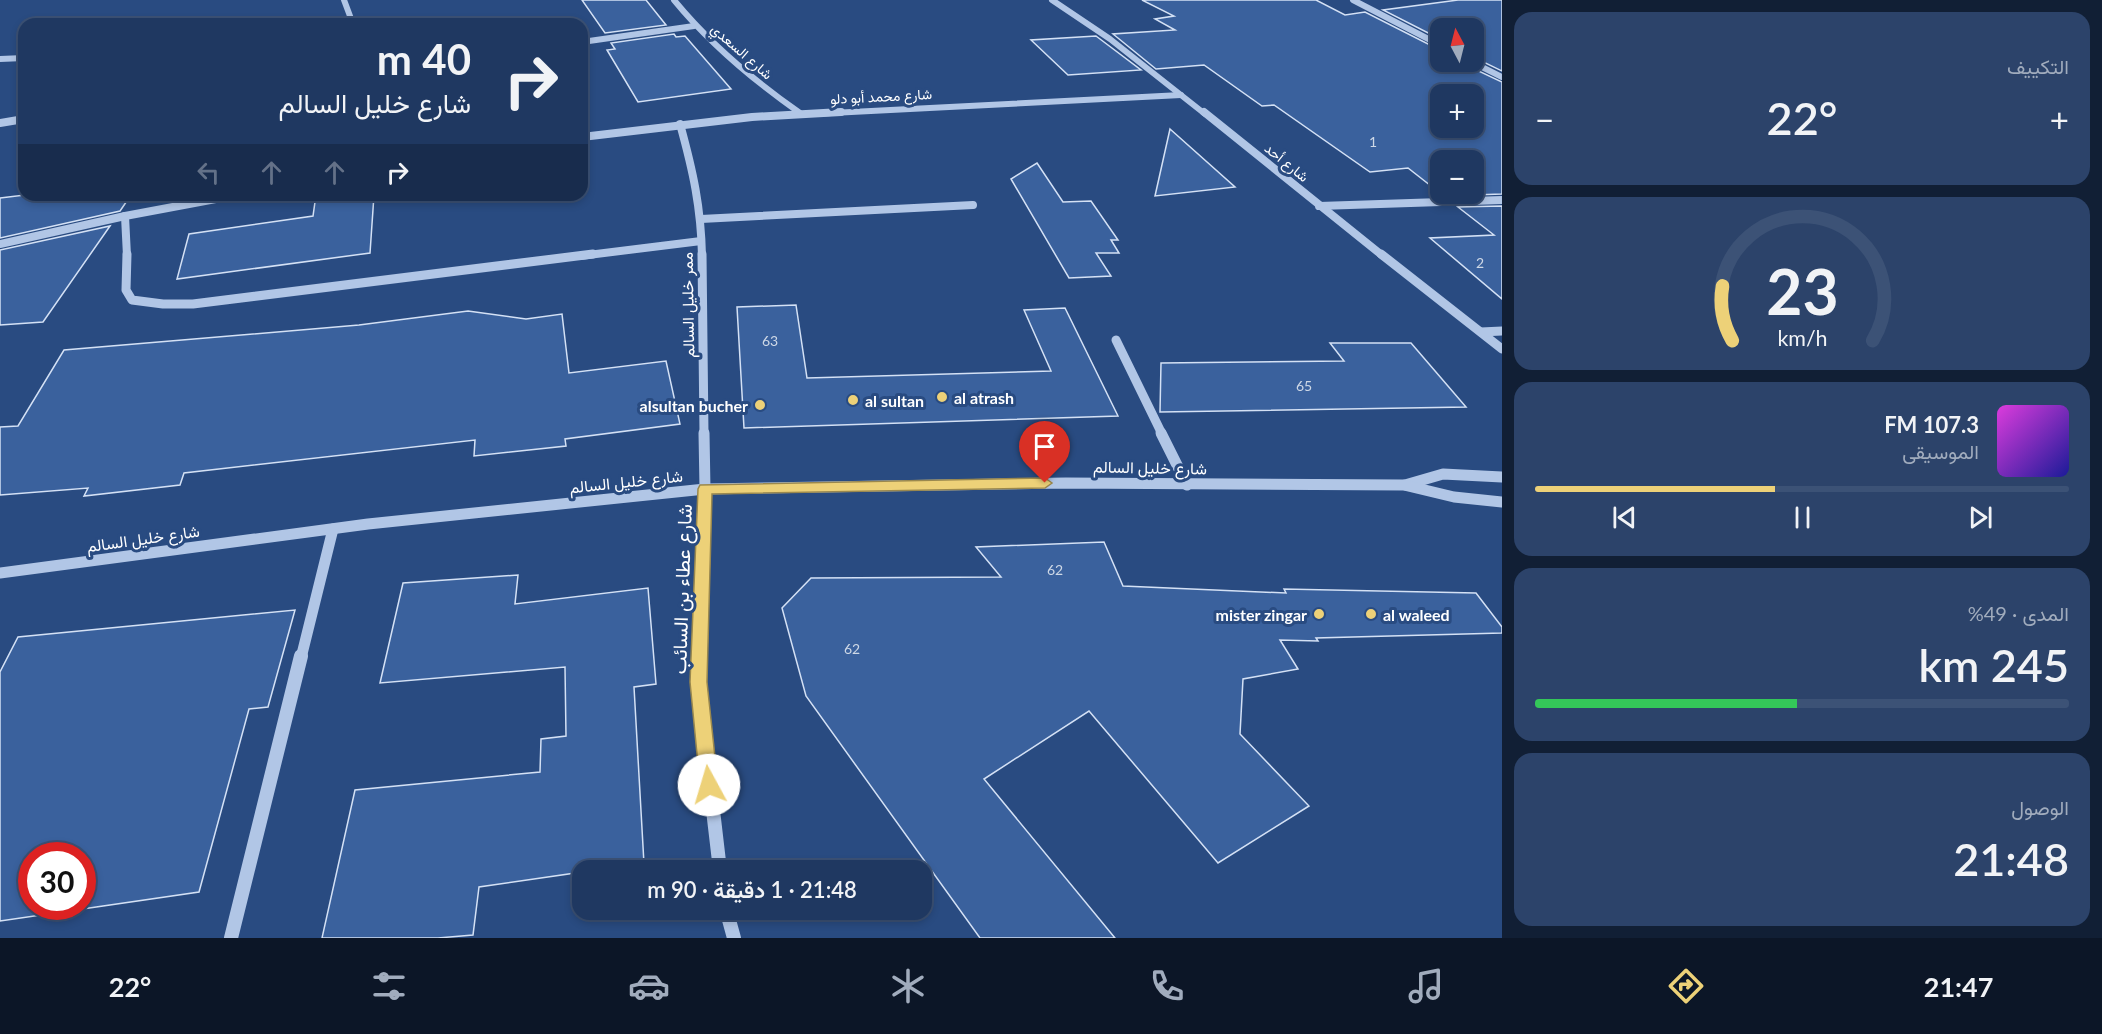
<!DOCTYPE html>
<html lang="ar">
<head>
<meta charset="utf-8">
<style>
	:root { --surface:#1f3861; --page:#2c436a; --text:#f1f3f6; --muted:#a1acbd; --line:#3c5276; --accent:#edd178 }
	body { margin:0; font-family:Lato,Vazirmatn,sans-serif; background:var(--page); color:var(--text); direction:rtl; height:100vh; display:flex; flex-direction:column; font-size:22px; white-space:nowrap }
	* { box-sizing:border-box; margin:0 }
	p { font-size:20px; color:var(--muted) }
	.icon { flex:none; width:33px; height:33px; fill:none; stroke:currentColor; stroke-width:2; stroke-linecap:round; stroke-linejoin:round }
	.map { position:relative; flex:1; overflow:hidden; direction:ltr }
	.panel { display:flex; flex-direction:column; gap:12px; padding:12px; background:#111f35; width:600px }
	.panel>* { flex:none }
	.top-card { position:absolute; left:18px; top:18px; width:570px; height:183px; border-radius:18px; box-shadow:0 3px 9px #0003,0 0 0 2px var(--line); direction:rtl; background:#1f3861; color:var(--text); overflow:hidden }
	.needle { width:39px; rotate:353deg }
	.buttons { position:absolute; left:1430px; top:18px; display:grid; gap:12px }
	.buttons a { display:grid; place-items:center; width:54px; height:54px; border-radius:12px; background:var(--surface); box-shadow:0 3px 9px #0003,0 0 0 2px var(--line); font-size:30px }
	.speed { position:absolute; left:18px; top:842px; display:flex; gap:12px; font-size:30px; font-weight:700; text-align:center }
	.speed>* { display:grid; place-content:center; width:78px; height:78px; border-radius:50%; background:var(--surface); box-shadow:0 3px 9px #0003,0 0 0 2px var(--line); line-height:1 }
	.speed .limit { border:9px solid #d22; background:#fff; color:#111 }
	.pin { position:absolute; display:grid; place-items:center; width:51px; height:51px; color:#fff; margin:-62px -26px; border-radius:50% 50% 50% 0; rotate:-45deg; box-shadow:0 0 6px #0007 }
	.pin .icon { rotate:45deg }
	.me { position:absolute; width:66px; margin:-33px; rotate:354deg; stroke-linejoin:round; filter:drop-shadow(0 0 4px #0008) }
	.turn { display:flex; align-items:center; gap:21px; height:126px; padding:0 18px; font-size:27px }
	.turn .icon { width:78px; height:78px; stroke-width:2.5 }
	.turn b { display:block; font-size:42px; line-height:51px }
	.lanes { display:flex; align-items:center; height:57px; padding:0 18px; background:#0003; justify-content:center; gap:30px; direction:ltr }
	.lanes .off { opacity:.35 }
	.big { font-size:45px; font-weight:600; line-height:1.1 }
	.panel .widget { flex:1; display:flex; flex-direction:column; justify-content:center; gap:9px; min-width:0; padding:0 21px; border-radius:18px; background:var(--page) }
	.panel .dial { align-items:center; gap:0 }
	.dial svg { height:156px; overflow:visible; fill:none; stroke:var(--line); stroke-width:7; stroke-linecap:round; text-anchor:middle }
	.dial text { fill:var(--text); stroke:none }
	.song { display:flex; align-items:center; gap:18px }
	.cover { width:72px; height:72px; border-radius:9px; background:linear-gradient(135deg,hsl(300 70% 55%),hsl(240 70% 35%)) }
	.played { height:6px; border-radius:3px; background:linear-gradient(90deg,var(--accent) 45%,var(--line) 45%) }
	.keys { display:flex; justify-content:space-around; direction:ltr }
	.heat { display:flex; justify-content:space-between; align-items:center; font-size:33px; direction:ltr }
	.charge { height:9px; border-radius:4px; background:linear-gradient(90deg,#34c759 49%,var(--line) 0) }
	.trip { position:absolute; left:572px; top:860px; width:360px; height:60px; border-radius:18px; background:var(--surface); box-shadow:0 3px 9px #0003,0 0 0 2px var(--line); font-weight:600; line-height:60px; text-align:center; direction:rtl }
	.tab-bar { display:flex; height:96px; justify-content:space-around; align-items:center; background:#0c1627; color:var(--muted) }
	.tab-bar .icon { width:42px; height:42px }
	.tab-bar .current { color:var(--accent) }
	.tab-bar b { font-size:27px; color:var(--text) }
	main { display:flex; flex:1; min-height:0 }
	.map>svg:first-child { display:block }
</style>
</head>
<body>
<main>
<section class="panel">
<div class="widget"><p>التكييف</p>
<div class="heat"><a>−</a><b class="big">22°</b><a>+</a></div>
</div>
<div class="widget dial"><svg viewBox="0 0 100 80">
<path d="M14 69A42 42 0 1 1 86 69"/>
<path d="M14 69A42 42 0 0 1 9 41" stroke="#edd178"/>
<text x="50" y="56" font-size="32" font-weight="700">23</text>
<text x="50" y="72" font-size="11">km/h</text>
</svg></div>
<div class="widget">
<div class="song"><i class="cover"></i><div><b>107.3 FM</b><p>الموسيقى</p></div></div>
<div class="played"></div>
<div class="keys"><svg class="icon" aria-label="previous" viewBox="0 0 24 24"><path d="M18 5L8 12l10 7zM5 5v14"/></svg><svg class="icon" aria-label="pause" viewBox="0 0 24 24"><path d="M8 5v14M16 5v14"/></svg><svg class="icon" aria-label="next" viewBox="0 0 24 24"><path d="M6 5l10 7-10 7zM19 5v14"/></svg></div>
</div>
<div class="widget"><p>المدى · 49%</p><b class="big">245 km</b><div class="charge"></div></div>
<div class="widget"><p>الوصول</p><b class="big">21:48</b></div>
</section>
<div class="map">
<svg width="1502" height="938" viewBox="0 0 1502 938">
	<rect width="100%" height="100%" fill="#294b81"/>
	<!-- building -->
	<g fill="#3a619d" stroke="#d4e1f5" stroke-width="1.5" fill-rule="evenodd">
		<path d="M582,0H646L666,25L605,33Z"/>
		<path d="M1142,0H1316L1345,15L1365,12L1440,50V62H1467L1470,67L1502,82V194L1444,196L1440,194H1473V160H1440V193L1408,168L1370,172L1274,105L1262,106L1204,65L1156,69L1113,34L1175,30L1155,19L1174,16ZM1440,94H1473V128H1440Z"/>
		<path d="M1458,0H1502V71L1473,57V28H1440V39L1383,10Z"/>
		<path d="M674,34L676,37L685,36L731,89L638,102L607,50L615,49L611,43Z"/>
		<path d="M1096,36L1141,70L1068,75L1031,40Z"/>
		<path d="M1170,129L1235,187L1155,196Z"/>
		<path d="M1037,163L1063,202L1091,201L1118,240H1111L1119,253H1096L1111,276L1069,278L1011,179Z"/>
		<path d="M25,195H131L120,211L0,238V198Z"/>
		<path d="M374,195L370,253L177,279L189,234L313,216L315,202Z"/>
		<path d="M1502,206V299L1430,238L1494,235L1458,207Z"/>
		<path d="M110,226L43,322L0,325V250Z"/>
		<path d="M796,305L807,378L1051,371L1024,310L1065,308L1118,416L744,428L737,307Z"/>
		<path d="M468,311L526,319L562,314L569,373L666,361L680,424L565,439L566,446L474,456L475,440L184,473L180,485L84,496L88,488L0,495V427L18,426L64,350L359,325Z"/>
		<path d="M1330,343H1411L1466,407L1160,412L1161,363L1344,361Z"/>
		<path d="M1104,542L1123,586L1286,593L1284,589L1476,593L1502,627V633L1316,638L1318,641L1280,640L1298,669L1243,679L1240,734L1309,806L1218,863L1089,711L984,779L1115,938H980L806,696L782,608L811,578L1001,577L976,547Z"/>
		<path d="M518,575L515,604L648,588L656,684L634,687L644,864L582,870V872L479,887L473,935L438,938H322L355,790L540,772L541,739L566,736L565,667L380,683L403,583Z"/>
		<path d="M295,610L268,707L249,709L199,892L0,921V672L18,637ZM32,855H82V906H32Z"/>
	</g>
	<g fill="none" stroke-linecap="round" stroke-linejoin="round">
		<!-- minor-far4 -->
		<g stroke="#b1c6e6" stroke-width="6">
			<path d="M344,0L353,24"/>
			<path d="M674,0C710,44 753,80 800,113"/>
			<path d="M1052,0L1110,39L1205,114"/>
			<path d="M1353,0L1440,45"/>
			<path d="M582,42L694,26"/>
			<path d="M0,59L24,58"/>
			<path d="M1472,62L1502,77"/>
			<path d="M812,114L1181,95"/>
		</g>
		<!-- minor-far3 -->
		<g stroke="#b1c6e6" stroke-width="8">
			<path d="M1204,112L1383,256"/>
			<path d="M0,123L24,119"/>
			<path d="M680,124C693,171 701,207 702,256"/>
			<path d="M582,137L752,117L841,112"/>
			<path d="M1319,206L1502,200"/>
			<path d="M125,216L127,256"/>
			<path d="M701,219L973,205"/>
			<path d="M0,244L125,216L237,195"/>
			<path d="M580,256L701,241"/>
		</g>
		<!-- minor-far2 -->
		<g stroke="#b1c6e6" stroke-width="9">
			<path d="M127,254L126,290L132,300L163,304H193L593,254"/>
			<path d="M702,254L704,434"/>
			<path d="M1381,254L1502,349"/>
			<path d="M1481,332L1502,331"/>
			<path d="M1116,340L1162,434"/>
		</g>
		<!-- minor-far1 -->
		<g stroke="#b1c6e6" stroke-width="11">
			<path d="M1161,433L1187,485"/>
			<path d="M1405,485L1443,474L1502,477"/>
			<path d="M0,573L368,524L705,489L1066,483L1404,485L1454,497L1502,502"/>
			<path d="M301,658L333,529"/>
			<path d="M699,658L705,489L704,433"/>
		</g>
		<!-- minor -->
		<g stroke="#b1c6e6" stroke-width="14">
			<path d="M699,656L698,682L720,870"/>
			<path d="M726,909L734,938"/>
			<path d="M231,938L301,656"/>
		</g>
	</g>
	<!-- route -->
	<path fill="#edd178" stroke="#9a884e" stroke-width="1.5" d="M1045,478L1052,483L1045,488L712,494L707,682L718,785L716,792L709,794L703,792L700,785L690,682L698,489L700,485Z"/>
	<!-- markers -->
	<g fill="#edd178" stroke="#294b81" stroke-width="2">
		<circle cx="942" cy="397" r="6"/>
		<circle cx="853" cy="400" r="6"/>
		<circle cx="760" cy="405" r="6"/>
		<circle cx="1319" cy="614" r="6"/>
		<circle cx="1371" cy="614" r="6"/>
	</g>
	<g text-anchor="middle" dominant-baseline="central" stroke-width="6" stroke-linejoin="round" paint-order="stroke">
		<!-- far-street labels -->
		<g font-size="14" fill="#fff" stroke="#294b81">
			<text transform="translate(742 51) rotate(41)">شارع السعدي</text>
			<text transform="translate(881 96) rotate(-3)">شارع محمد أبو دلو</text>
			<text transform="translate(1287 162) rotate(39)">شارع أحد</text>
		</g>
		<!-- number labels -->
		<g font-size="14" fill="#ced8e6">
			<text x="1373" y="141">1</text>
			<text x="1480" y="262">2</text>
			<text x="770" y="340">63</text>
			<text x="1304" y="385">65</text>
			<text x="1055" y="569">62</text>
			<text x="852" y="648">62</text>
		</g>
		<!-- street labels -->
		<g font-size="16" fill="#fff" stroke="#294b81">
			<text transform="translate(687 305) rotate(-91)">ممر خليل السالم</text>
			<text transform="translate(1150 467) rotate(1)">شارع خليل السالم</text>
			<text transform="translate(626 481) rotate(-6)">شارع خليل السالم</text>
			<text transform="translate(143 538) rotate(-8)">شارع خليل السالم</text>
		</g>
		<!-- poi labels -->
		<g font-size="16" font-weight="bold" fill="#fff" stroke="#294b81" text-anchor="start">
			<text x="954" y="397">al atrash</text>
			<text x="865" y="400">al sultan</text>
			<text x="748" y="405" text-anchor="end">alsultan bucher</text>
			<text x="1307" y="614" text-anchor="end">mister zingar</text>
			<text x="1383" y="614">al waleed</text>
		</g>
		<!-- near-street labels -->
		<g font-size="20" fill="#fff" stroke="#294b81">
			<text transform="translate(681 589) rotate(-88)">شارع عطاء بن السائب</text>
		</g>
	</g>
</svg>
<div class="buttons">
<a><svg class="needle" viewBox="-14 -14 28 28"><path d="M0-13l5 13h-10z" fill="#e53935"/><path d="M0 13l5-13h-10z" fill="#a1acbd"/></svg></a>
<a>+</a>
<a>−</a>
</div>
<div class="speed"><div class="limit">30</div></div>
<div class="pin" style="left:1045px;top:483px;background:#d93025"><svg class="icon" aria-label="arrive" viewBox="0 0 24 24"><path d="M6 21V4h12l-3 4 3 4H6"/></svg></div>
<svg class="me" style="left:709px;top:785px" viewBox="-20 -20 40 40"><circle r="19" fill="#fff"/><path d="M0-13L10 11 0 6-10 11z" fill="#edd178"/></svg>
<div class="trip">21:48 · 1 دقيقة · 90 m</div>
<div class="top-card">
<div class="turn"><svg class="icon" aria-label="right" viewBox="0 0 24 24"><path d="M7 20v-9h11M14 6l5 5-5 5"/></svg><div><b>40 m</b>شارع خليل السالم</div></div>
<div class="lanes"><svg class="icon off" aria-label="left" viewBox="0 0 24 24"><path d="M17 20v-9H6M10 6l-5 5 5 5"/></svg><svg class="icon off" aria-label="ahead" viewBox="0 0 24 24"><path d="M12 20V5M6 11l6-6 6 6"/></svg><svg class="icon off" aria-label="ahead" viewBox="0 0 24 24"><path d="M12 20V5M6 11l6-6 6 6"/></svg><svg class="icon" aria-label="right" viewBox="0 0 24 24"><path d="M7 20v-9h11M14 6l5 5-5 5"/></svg></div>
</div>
</div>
</main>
<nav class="tab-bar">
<b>21:47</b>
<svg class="icon current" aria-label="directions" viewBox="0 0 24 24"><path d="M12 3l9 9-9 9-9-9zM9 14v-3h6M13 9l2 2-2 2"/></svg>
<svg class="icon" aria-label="music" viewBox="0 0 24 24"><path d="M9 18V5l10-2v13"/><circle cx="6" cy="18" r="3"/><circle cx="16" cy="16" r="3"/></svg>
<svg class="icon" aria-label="phone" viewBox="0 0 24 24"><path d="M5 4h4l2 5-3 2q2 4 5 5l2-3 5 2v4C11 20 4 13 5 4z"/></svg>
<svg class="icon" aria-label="climate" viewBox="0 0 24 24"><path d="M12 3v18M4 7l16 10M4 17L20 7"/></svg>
<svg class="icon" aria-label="car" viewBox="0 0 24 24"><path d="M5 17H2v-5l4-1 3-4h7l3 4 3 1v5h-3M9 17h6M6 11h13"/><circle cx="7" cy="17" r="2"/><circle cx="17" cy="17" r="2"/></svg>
<svg class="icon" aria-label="filters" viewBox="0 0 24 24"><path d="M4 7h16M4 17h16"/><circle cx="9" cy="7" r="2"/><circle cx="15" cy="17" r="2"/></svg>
<b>22°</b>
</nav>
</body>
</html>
